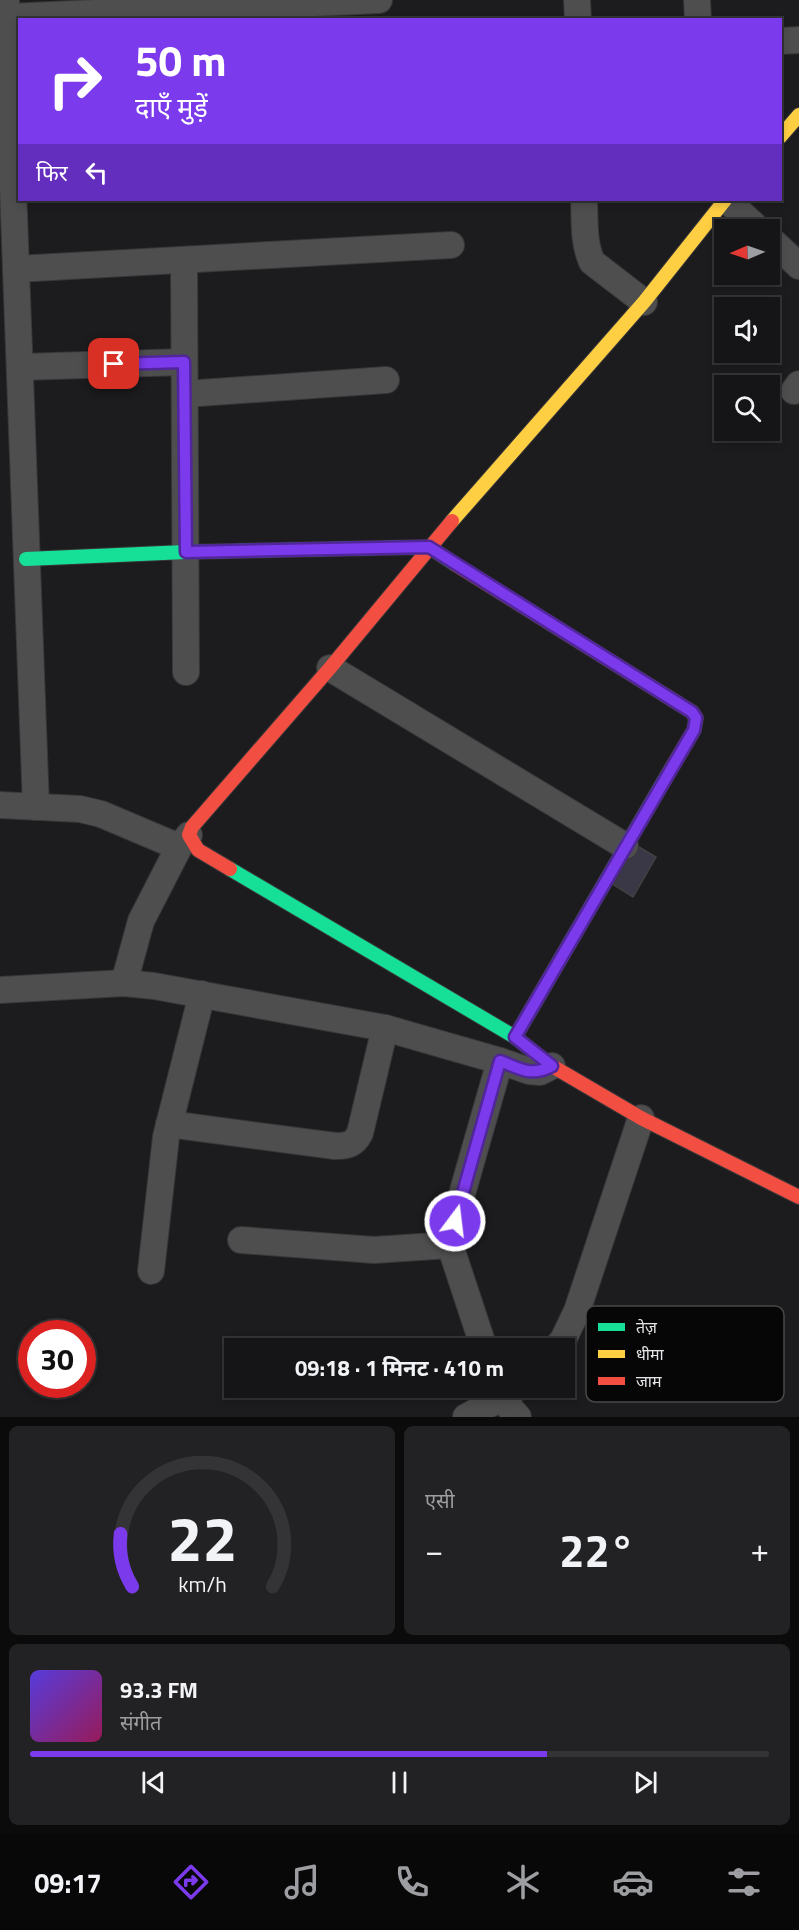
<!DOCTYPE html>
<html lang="hi">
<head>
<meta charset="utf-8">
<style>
	:root { --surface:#151416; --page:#222123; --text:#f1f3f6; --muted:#9d9ea1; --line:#343335; --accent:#7c3aed }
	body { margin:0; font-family:"Titillium Web","Noto Sans Devanagari",sans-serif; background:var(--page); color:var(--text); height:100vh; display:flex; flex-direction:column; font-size:22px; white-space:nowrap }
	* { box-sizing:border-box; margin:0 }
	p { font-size:20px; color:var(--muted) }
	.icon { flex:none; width:33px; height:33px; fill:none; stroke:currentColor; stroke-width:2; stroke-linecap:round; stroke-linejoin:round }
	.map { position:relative; height:1417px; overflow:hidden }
	.drawer { display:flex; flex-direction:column; gap:9px; padding:9px; background:#0c0b0c; flex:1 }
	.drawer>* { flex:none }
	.guide { position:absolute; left:18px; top:18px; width:764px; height:183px; border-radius:0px; box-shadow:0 3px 9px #0003,0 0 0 2px var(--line); background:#7c3aed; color:#fff; overflow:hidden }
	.needle { width:39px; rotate:268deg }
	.buttons { position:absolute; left:714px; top:219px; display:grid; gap:12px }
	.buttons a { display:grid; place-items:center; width:66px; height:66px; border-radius:0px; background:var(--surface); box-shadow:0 3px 9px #0003,0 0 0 2px var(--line); font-size:30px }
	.speed { position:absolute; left:18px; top:1320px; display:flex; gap:12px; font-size:30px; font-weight:700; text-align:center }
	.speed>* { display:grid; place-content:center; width:78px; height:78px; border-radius:50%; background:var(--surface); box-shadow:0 3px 9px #0003,0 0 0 2px var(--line); line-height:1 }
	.speed .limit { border:9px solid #d22; background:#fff; color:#111 }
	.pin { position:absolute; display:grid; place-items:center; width:51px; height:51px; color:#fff; margin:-26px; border-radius:12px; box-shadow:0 3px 9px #0006 }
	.me { position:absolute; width:66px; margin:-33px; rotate:15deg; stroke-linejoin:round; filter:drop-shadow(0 0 4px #0008) }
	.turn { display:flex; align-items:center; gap:21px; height:126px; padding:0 18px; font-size:27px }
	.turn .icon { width:78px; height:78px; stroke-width:2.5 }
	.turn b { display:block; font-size:42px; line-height:51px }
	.then { display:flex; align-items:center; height:57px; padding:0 18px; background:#0003; gap:12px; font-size:22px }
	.big { font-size:45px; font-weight:700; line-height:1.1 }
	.drawer .widget { flex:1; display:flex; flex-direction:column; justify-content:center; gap:9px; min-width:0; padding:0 21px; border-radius:9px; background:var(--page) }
	.drawer .dial { align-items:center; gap:0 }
	.dial svg { height:156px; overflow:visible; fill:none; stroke:var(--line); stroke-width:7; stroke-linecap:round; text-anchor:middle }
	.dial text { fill:var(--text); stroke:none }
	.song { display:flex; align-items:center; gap:18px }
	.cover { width:72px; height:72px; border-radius:9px; background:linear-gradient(135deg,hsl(250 70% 55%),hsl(330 70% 35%)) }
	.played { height:6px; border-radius:3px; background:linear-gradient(90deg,var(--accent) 70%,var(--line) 70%) }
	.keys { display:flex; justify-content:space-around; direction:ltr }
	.heat { display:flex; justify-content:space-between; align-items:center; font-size:33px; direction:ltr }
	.drawer .tiles { flex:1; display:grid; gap:9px; grid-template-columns:1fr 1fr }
	.widget:last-child { grid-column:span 2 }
	.trip { position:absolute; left:224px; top:1338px; width:351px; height:60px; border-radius:0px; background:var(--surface); box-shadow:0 3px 9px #0003,0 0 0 2px var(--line); font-weight:700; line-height:60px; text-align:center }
	.menu { display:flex; height:96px; justify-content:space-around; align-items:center; background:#080809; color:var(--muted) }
	.menu .icon { width:42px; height:42px }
	.menu .on { color:var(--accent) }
	.menu b { font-size:27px; color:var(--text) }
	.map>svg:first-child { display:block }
</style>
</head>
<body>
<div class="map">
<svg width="799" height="1417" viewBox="0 0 799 1417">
	<rect width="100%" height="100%" fill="#1c1b1d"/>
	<!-- building -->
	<path fill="#3a3746" stroke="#424243" stroke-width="1.5" d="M629,841L656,857L633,897L606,880Z"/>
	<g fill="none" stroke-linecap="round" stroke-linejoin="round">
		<defs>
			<g id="street">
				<path d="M6,0L36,807"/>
				<path d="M577,0L578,20"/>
				<path d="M697,0L698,20"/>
				<path d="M7,17L379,0"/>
				<path d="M780,41L799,40"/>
				<path d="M584,200C585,221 583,242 592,262L644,302"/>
				<path d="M727,200L759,230"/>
				<path d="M770,239L799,266"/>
				<path d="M184,260L186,672"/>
				<path d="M16,269L451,245"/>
				<path d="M20,367L184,362"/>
				<path d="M794,391L799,384"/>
				<path d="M185,394L386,380"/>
				<path d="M330,668L625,846"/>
				<path d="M0,805L80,809L101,814L179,847"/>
				<path d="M124,983L141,921L179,847L189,835"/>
				<path d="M0,990L124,983L154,986L385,1028L500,1061L529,1071L540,1072L552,1066"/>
				<path d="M169,1124L335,1146C347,1146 354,1145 360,1133L385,1028"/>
				<path d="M241,1240L374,1250L450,1245"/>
				<path d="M151,1271L166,1137L202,994"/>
				<path d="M484,1348L450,1245L458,1208L500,1061"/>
				<path d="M556,1348L563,1340L577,1311L641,1118"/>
				<path d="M498,1388L501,1398L518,1417"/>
				<path d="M466,1417L501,1398L517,1388"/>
			</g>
			<g id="fast">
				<path d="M26,559L186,552L429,547L455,564"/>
				<path d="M230,869L515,1037L535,1053"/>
				<path d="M515,1037L668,774"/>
			</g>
			<g id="slow">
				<path d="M780,137L799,115"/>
				<path d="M452,521L644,302L725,200"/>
			</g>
			<g id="jam">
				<path d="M455,564L692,712L696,718L694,730L668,774"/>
				<path d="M230,869L198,850L189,835L192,827L330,668L452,521"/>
				<path d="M535,1053L552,1066L641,1118L799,1197"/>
			</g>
		</defs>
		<!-- street casing -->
		<use href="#street" stroke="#373638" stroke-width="28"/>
		<!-- fast casing -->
		<use href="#fast" stroke="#373638" stroke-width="16"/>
		<!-- slow casing -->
		<use href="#slow" stroke="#373638" stroke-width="16"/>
		<!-- jam casing -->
		<use href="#jam" stroke="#373638" stroke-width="16"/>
		<!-- street -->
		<use href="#street" stroke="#4e4e4f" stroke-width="26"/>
		<!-- fast -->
		<use href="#fast" stroke="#16e098" stroke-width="14"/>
		<!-- slow -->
		<use href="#slow" stroke="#ffcf43" stroke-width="14"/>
		<!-- jam -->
		<use href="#jam" stroke="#f24e42" stroke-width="14"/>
	</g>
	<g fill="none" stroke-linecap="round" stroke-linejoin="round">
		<defs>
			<path id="route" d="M114,364L184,362L186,552L429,547L692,712L696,718L694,730L515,1037L552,1066C531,1077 521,1069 500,1061L455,1221"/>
		</defs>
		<!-- route casing -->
		<use href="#route" stroke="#51269a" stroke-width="15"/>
		<!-- route -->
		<use href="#route" stroke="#7c3aed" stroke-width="10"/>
	</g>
	<!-- legend -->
	<rect x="586" y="1306" width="198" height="96" rx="9" fill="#060607" stroke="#4a494a" stroke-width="1.5"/>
	<rect x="598" y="1323" width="27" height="8" fill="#16e098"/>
	<rect x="598" y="1350" width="27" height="8" fill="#ffcf43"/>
	<rect x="598" y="1377" width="27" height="8" fill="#f24e42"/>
	<g font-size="16" fill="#e7e5e8">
		<text x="636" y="1333">तेज़</text>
		<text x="636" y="1360">धीमा</text>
		<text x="636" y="1387">जाम</text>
	</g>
</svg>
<div class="buttons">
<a><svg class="needle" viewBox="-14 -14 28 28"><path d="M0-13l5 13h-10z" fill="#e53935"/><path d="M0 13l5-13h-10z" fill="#9d9ea1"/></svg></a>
<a><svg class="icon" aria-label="sound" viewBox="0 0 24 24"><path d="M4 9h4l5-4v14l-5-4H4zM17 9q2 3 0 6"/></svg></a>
<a><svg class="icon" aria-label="search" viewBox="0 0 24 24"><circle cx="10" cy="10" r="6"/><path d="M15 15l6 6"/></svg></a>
</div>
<div class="speed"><div class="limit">30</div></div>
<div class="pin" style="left:114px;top:364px;background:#d93025"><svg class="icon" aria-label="arrive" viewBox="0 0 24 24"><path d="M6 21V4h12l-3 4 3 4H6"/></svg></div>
<svg class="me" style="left:455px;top:1221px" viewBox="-20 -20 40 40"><circle r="17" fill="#7c3aed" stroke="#fff" stroke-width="3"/><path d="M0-11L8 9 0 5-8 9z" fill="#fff"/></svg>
<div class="trip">09:18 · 1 मिनट · 410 m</div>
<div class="guide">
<div class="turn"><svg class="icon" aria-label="right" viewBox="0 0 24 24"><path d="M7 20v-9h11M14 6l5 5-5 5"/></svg><div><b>50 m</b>दाएँ मुड़ें</div></div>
<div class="then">फिर<svg class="icon" aria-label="left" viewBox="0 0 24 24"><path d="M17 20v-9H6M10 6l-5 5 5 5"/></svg></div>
</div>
</div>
<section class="drawer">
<div class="tiles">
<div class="widget dial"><svg viewBox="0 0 100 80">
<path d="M14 69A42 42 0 1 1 86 69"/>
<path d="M14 69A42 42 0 0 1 8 42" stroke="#7c3aed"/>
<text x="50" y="56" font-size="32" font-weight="700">22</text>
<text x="50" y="72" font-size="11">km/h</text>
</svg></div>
<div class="widget"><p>एसी</p>
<div class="heat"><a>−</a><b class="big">22°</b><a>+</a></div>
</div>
<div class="widget">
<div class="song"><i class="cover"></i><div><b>93.3 FM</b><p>संगीत</p></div></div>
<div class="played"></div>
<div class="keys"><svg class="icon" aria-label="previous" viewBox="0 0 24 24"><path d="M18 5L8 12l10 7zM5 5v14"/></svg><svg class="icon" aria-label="pause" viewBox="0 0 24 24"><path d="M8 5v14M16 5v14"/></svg><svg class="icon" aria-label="next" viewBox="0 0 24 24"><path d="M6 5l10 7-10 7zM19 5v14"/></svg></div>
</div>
</div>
</section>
<nav class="menu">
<b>09:17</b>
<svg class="icon on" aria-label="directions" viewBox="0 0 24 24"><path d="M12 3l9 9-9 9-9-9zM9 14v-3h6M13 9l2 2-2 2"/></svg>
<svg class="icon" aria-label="music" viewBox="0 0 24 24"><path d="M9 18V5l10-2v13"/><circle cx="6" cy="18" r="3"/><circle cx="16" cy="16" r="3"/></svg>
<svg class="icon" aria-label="phone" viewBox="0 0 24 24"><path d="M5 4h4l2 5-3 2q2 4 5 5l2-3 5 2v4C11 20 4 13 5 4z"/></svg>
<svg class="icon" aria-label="climate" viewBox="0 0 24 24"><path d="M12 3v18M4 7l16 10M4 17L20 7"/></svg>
<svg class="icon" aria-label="car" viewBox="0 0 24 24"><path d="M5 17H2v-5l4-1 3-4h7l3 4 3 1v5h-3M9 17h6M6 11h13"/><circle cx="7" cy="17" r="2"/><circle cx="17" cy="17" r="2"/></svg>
<svg class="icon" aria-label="filters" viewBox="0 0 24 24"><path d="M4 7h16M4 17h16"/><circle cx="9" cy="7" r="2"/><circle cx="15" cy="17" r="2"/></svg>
</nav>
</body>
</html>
